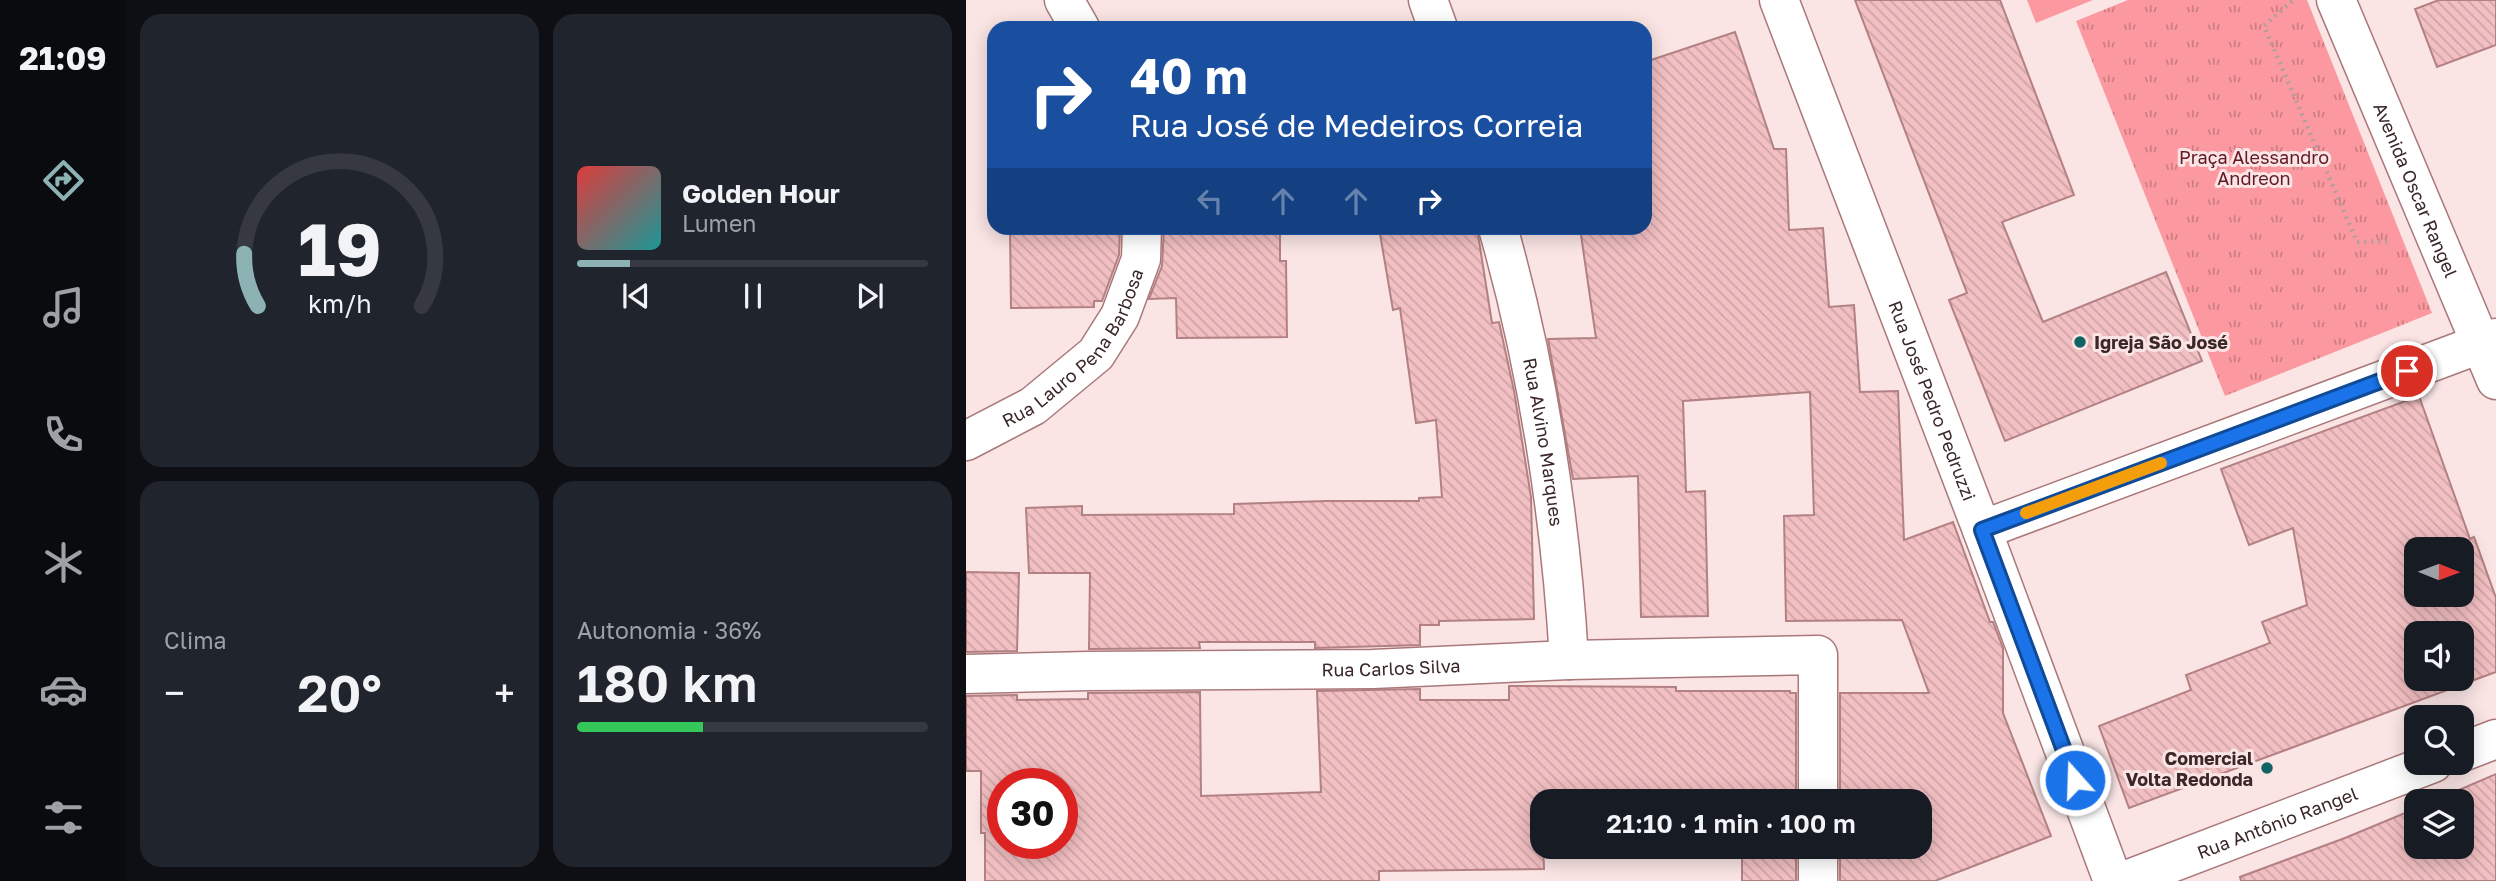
<!DOCTYPE html>
<html lang="pt">
<head>
<meta charset="utf-8">
<style>
	:root { --surface:#171b24; --page:#20242c; --text:#f1f3f6; --muted:#9ea1a6; --line:#363941; --accent:#8db2b4 }
	body { margin:0; font-family:"Golos Text",sans-serif; background:var(--page); color:var(--text); height:100vh; display:flex; flex-direction:column; font-size:26px; white-space:nowrap }
	* { box-sizing:border-box; margin:0 }
	p { font-size:23px; color:var(--muted) }
	.icon { flex:none; width:38px; height:38px; fill:none; stroke:currentColor; stroke-width:2; stroke-linecap:round; stroke-linejoin:round }
	.map { position:relative; flex:1; overflow:hidden }
	.side { display:flex; flex-direction:column; gap:14px; padding:14px; background:#0d0f14; width:840px }
	.side>* { flex:none }
	.hud { position:absolute; left:21px; top:21px; width:665px; height:214px; border-radius:21px; box-shadow:0 4px 18px #0003; background:#1a4fa0; color:#fff; overflow:hidden }
	.needle { width:46px; rotate:91deg }
	.controls { position:absolute; left:1438px; top:537px; display:grid; gap:14px }
	.controls a { display:grid; place-items:center; width:70px; height:70px; border-radius:14px; background:var(--surface); box-shadow:0 4px 18px #0003; font-size:35px }
	.speed { position:absolute; left:21px; top:768px; display:flex; gap:14px; font-size:35px; font-weight:700; text-align:center }
	.speed>* { display:grid; place-content:center; width:91px; height:91px; border-radius:50%; background:var(--surface); box-shadow:0 4px 18px #0003; line-height:1 }
	.speed .limit { border:10px solid #d22; background:#fff; color:#111 }
	.pin { position:absolute; display:grid; place-items:center; width:60px; height:60px; color:#fff; margin:-30px; border:4px solid #fff; border-radius:50%; box-shadow:0 2px 7px #0007 }
	.me { position:absolute; width:77px; margin:-38px; rotate:340deg; stroke-linejoin:round; filter:drop-shadow(0 0 5px #0008) }
	.turn { display:flex; align-items:center; gap:24px; height:147px; padding:0 28px; font-size:32px }
	.turn .icon { width:91px; height:91px; stroke-width:2.5 }
	.turn b { display:block; font-size:49px; line-height:60px }
	.lanes { display:flex; align-items:center; height:66px; padding:0 28px; background:#0003; justify-content:center; gap:35px; direction:ltr }
	.lanes .off { opacity:.35 }
	.big { font-size:52px; font-weight:600; line-height:1.1 }
	.side .card { flex:1; display:flex; flex-direction:column; justify-content:center; gap:10px; min-width:0; padding:0 24px; border-radius:21px; background:var(--page) }
	.side .dial { align-items:center; gap:0 }
	.dial svg { height:182px; overflow:visible; fill:none; stroke:var(--line); stroke-width:7; stroke-linecap:round; text-anchor:middle }
	.dial text { fill:var(--text); stroke:none }
	.song { display:flex; align-items:center; gap:21px }
	.cover { width:84px; height:84px; border-radius:10px; background:linear-gradient(135deg,hsl(0 70% 55%),hsl(180 70% 35%)) }
	.played { height:7px; border-radius:4px; background:linear-gradient(90deg,var(--accent) 15%,var(--line) 15%) }
	.keys { display:flex; justify-content:space-around; direction:ltr }
	.heat { display:flex; justify-content:space-between; align-items:center; font-size:38px; direction:ltr }
	.charge { height:10px; border-radius:5px; background:linear-gradient(90deg,#34c759 36%,var(--line) 0) }
	.side .tiles { flex:1; display:grid; gap:14px; grid-template-columns:repeat(2,1fr) }
	.trip { position:absolute; left:564px; top:789px; width:402px; height:70px; border-radius:21px; background:var(--surface); box-shadow:0 4px 18px #0003; font-weight:600; line-height:70px; text-align:center }
	main { display:flex; flex:1; min-height:0 }
	.tabs { display:flex; flex-direction:column; width:126px; justify-content:space-around; align-items:center; background:#090b0e; color:var(--muted) }
	.tabs .icon { width:49px; height:49px }
	.tabs .on { color:var(--accent) }
	.tabs b { font-size:32px; color:var(--text) }
	.map>svg:first-child { display:block }
</style>
</head>
<body>
<main>
<nav class="tabs">
<b>21:09</b>
<svg class="icon on" aria-label="directions" viewBox="0 0 24 24"><path d="M12 3l9 9-9 9-9-9zM9 14v-3h6M13 9l2 2-2 2"/></svg>
<svg class="icon" aria-label="music" viewBox="0 0 24 24"><path d="M9 18V5l10-2v13"/><circle cx="6" cy="18" r="3"/><circle cx="16" cy="16" r="3"/></svg>
<svg class="icon" aria-label="phone" viewBox="0 0 24 24"><path d="M5 4h4l2 5-3 2q2 4 5 5l2-3 5 2v4C11 20 4 13 5 4z"/></svg>
<svg class="icon" aria-label="climate" viewBox="0 0 24 24"><path d="M12 3v18M4 7l16 10M4 17L20 7"/></svg>
<svg class="icon" aria-label="car" viewBox="0 0 24 24"><path d="M5 17H2v-5l4-1 3-4h7l3 4 3 1v5h-3M9 17h6M6 11h13"/><circle cx="7" cy="17" r="2"/><circle cx="17" cy="17" r="2"/></svg>
<svg class="icon" aria-label="filters" viewBox="0 0 24 24"><path d="M4 7h16M4 17h16"/><circle cx="9" cy="7" r="2"/><circle cx="15" cy="17" r="2"/></svg>
</nav>
<section class="side">
<div class="tiles">
<div class="card dial"><svg viewBox="0 0 100 80">
<path d="M14 69A42 42 0 1 1 86 69"/>
<path d="M14 69A42 42 0 0 1 8 46" stroke="#8db2b4"/>
<text x="50" y="56" font-size="32" font-weight="700">19</text>
<text x="50" y="72" font-size="11">km/h</text>
</svg></div>
<div class="card">
<div class="song"><i class="cover"></i><div><b>Golden Hour</b><p>Lumen</p></div></div>
<div class="played"></div>
<div class="keys"><svg class="icon" aria-label="previous" viewBox="0 0 24 24"><path d="M18 5L8 12l10 7zM5 5v14"/></svg><svg class="icon" aria-label="pause" viewBox="0 0 24 24"><path d="M8 5v14M16 5v14"/></svg><svg class="icon" aria-label="next" viewBox="0 0 24 24"><path d="M6 5l10 7-10 7zM19 5v14"/></svg></div>
</div>
<div class="card"><p>Clima</p>
<div class="heat"><a>−</a><b class="big">20°</b><a>+</a></div>
</div>
<div class="card"><p>Autonomia · 36%</p><b class="big">180 km</b><div class="charge"></div></div>
</div>
</section>
<div class="map">
<svg width="1530" height="881" viewBox="0 0 1530 881">
	<defs>
		<pattern id="park-tufts" width="24" height="20" patternUnits="userSpaceOnUse" patternTransform="scale(1.75)"><rect width="24" height="20" fill="#fc99a0"/><path d="M3 7l-1-3M5 7V3M7 7l1-3M15 17l-1-3M17 17v-4M19 17l1-3" fill="none" stroke="#cd7d82"/></pattern>
		<pattern id="building-back-hatch" width="6" height="6" patternUnits="userSpaceOnUse" patternTransform="scale(1.75)"><rect width="6" height="6" fill="#f2bfc2"/><path d="M-1 5l2 2M0 0l6 6M5-1l2 2" fill="none" stroke="#d0a4a7"/></pattern>
	</defs>
	<rect width="100%" height="100%" fill="#fae4e4"/>
	<!-- grass -->
	<path fill="#fc99a0" d="M1061,0H1127L1070,23Z"/>
	<!-- park -->
	<path fill="url(#park-tufts)" d="M1162,0H1341L1466,313L1259,396L1110,21Z"/>
	<!-- building -->
	<g fill="url(#building-back-hatch)" stroke="#b38083" stroke-width="2" fill-rule="evenodd">
		<path d="M889,0H1034L1108,195L1036,222L1077,322L1200,272L1236,361L1039,441L983,300L1001,293Z"/>
		<path d="M1473,0H1530V45L1471,67L1449,9Z"/>
		<path d="M769,32L808,149H820L823,230L857,228L863,307L888,305L894,392L932,391L938,540L987,522L1024,622H1027L1037,648V713L1085,836L969,881H874V847H954V802H874V693H963L936,620L820,621L818,516L848,515L844,392L717,401L720,492L739,491L742,616L675,617L672,476L607,479L582,339L630,338L614,228H679V62Z"/>
		<path d="M44,228H154L153,255L136,301H128V307L45,308Z"/>
		<path d="M198,228H314V261H320L321,337L211,338L210,298L183,299L196,266Z"/>
		<path d="M413,228H511L526,323L533,322L548,391L565,497L568,619L473,621V625H454V645L349,648V642H233L234,648L123,649L124,573H63L60,508L116,506V515L268,514V504L361,501H453V498L476,497L470,420L450,423L434,308L427,310Z"/>
		<path d="M1453,396L1504,539L1508,537L1530,598V672L1163,808L1133,726L1225,690L1220,675L1304,643L1296,622L1341,605L1327,528L1283,545L1255,469ZM1451,550H1496V595H1451ZM1451,634H1496V679H1451Z"/>
		<path d="M0,572L53,573L51,651L0,652Z"/>
		<path d="M543,686L710,687V691H824V693H830V802H576L578,869L413,871V881H19V833H15V771H0V696L51,695V700L122,699V693L234,692L235,796L355,792L351,691L454,689V700H543ZM37,784H96V844H37Z"/>
		<path d="M1530,774V881H1275L1274,877L1379,838L1451,808V847H1496V802H1465Z"/>
		<rect x="776" y="847" width="54" height="34"/>
	</g>
	<g fill="none" stroke-linecap="round" stroke-linejoin="round">
		<defs>
			<g id="street">
				<path d="M98,0L114,28"/>
				<path d="M462,0L472,28"/>
				<path id="s1" d="M813,0L1016,530L1147,881"/>
				<path id="s2" d="M532,228C571,364 595,518 603,660"/>
				<path id="s3" d="M0,441L67,406L130,354L154,316L175,259L176,228"/>
				<path d="M1016,530L1530,338"/>
				<path id="s4" d="M0,674L122,671L407,669L603,660L852,655V802"/>
				<path d="M852,847V881"/>
			</g>
			<g id="secondary">
				<path id="s5" d="M1370,0L1530,380"/>
				<path d="M1496,752L1530,739"/>
				<path id="s6" d="M1158,881L1467,763"/>
			</g>
		</defs>
		<!-- street casing -->
		<use href="#street" stroke="#aa787a" stroke-width="41"/>
		<!-- secondary casing -->
		<use href="#secondary" stroke="#aa787a" stroke-width="41"/>
		<!-- path -->
		<path stroke="#b29d9d" stroke-width="4.5" stroke-dasharray="2 5" stroke-linecap="butt" d="M1326,1L1298,26L1391,242L1425,241"/>
		<!-- street -->
		<use href="#street" stroke="#fff" stroke-width="38"/>
		<!-- secondary -->
		<use href="#secondary" stroke="#fff" stroke-width="38"/>
	</g>
	<g fill="none" stroke-linecap="round" stroke-linejoin="round">
		<defs>
			<path id="route" d="M1109,780L1016,530L1441,371"/>
		</defs>
		<!-- route casing -->
		<use href="#route" stroke="#114b97" stroke-width="18"/>
		<!-- route -->
		<use href="#route" stroke="#1a73e8" stroke-width="12"/>
		<!-- slow -->
		<path stroke="#f59e0b" stroke-width="12" d="M1060,513L1195,463"/>
	</g>
	<!-- markers -->
	<g fill="#126363" stroke="#fae4e4" stroke-width="2.5">
		<circle cx="1114" cy="342" r="7"/>
		<circle cx="1301" cy="768" r="7"/>
	</g>
	<g text-anchor="middle" dominant-baseline="central" stroke-width="6" stroke-linejoin="round" paint-order="stroke">
		<!-- park labels -->
		<g font-size="18" fill="#621824" stroke="#fae4e4">
			<text x="1288" y="157">Praça Alessandro<tspan x="1288" dy="21">Andreon</tspan></text>
		</g>
		<!-- street labels -->
		<g font-size="18" fill="#3b2728" stroke="#fae4e4">
			<text stroke="none"><textPath href="#s5" startOffset="206">Avenida Oscar Rangel</textPath></text>
			<text stroke="none"><textPath href="#s3" startOffset="147">Rua Lauro Pena Barbosa</textPath></text>
			<text stroke="none"><textPath href="#s1" startOffset="429">Rua José Pedro Pedruzzi</textPath></text>
			<text stroke="none"><textPath href="#s2" startOffset="219">Rua Alvino Marques</textPath></text>
			<text stroke="none"><textPath href="#s4" startOffset="425">Rua Carlos Silva</textPath></text>
			<text stroke="none"><textPath href="#s6" startOffset="164">Rua Antônio Rangel</textPath></text>
		</g>
		<!-- poi labels -->
		<g font-size="18" font-weight="bold" fill="#3b2728" stroke="#fae4e4" text-anchor="start">
			<text x="1128" y="342">Igreja São José</text>
			<text x="1287" y="758" text-anchor="end">Comercial<tspan x="1287" dy="21">Volta Redonda</tspan></text>
		</g>
	</g>
</svg>
<div class="controls">
<a><svg class="needle" viewBox="-14 -14 28 28"><path d="M0-13l5 13h-10z" fill="#e53935"/><path d="M0 13l5-13h-10z" fill="#9ea1a6"/></svg></a>
<a><svg class="icon" aria-label="sound" viewBox="0 0 24 24"><path d="M4 9h4l5-4v14l-5-4H4zM17 9q2 3 0 6"/></svg></a>
<a><svg class="icon" aria-label="search" viewBox="0 0 24 24"><circle cx="10" cy="10" r="6"/><path d="M15 15l6 6"/></svg></a>
<a><svg class="icon" aria-label="layers" viewBox="0 0 24 24"><path d="M12 4l9 5-9 5-9-5zM3 14l9 5 9-5"/></svg></a>
</div>
<div class="speed"><div class="limit">30</div></div>
<div class="pin" style="left:1441px;top:371px;background:#d93025"><svg class="icon" aria-label="arrive" viewBox="0 0 24 24"><path d="M6 21V4h12l-3 4 3 4H6"/></svg></div>
<svg class="me" style="left:1109px;top:780px" viewBox="-20 -20 40 40"><circle r="17" fill="#1a73e8" stroke="#fff" stroke-width="3"/><path d="M0-11L8 9 0 5-8 9z" fill="#fff"/></svg>
<div class="trip">21:10 · 1 min · 100 m</div>
<div class="hud">
<div class="turn"><svg class="icon" aria-label="right" viewBox="0 0 24 24"><path d="M7 20v-9h11M14 6l5 5-5 5"/></svg><div><b>40 m</b>Rua José de Medeiros Correia</div></div>
<div class="lanes"><svg class="icon off" aria-label="left" viewBox="0 0 24 24"><path d="M17 20v-9H6M10 6l-5 5 5 5"/></svg><svg class="icon off" aria-label="ahead" viewBox="0 0 24 24"><path d="M12 20V5M6 11l6-6 6 6"/></svg><svg class="icon off" aria-label="ahead" viewBox="0 0 24 24"><path d="M12 20V5M6 11l6-6 6 6"/></svg><svg class="icon" aria-label="right" viewBox="0 0 24 24"><path d="M7 20v-9h11M14 6l5 5-5 5"/></svg></div>
</div>
</div>
</main>
</body>
</html>
